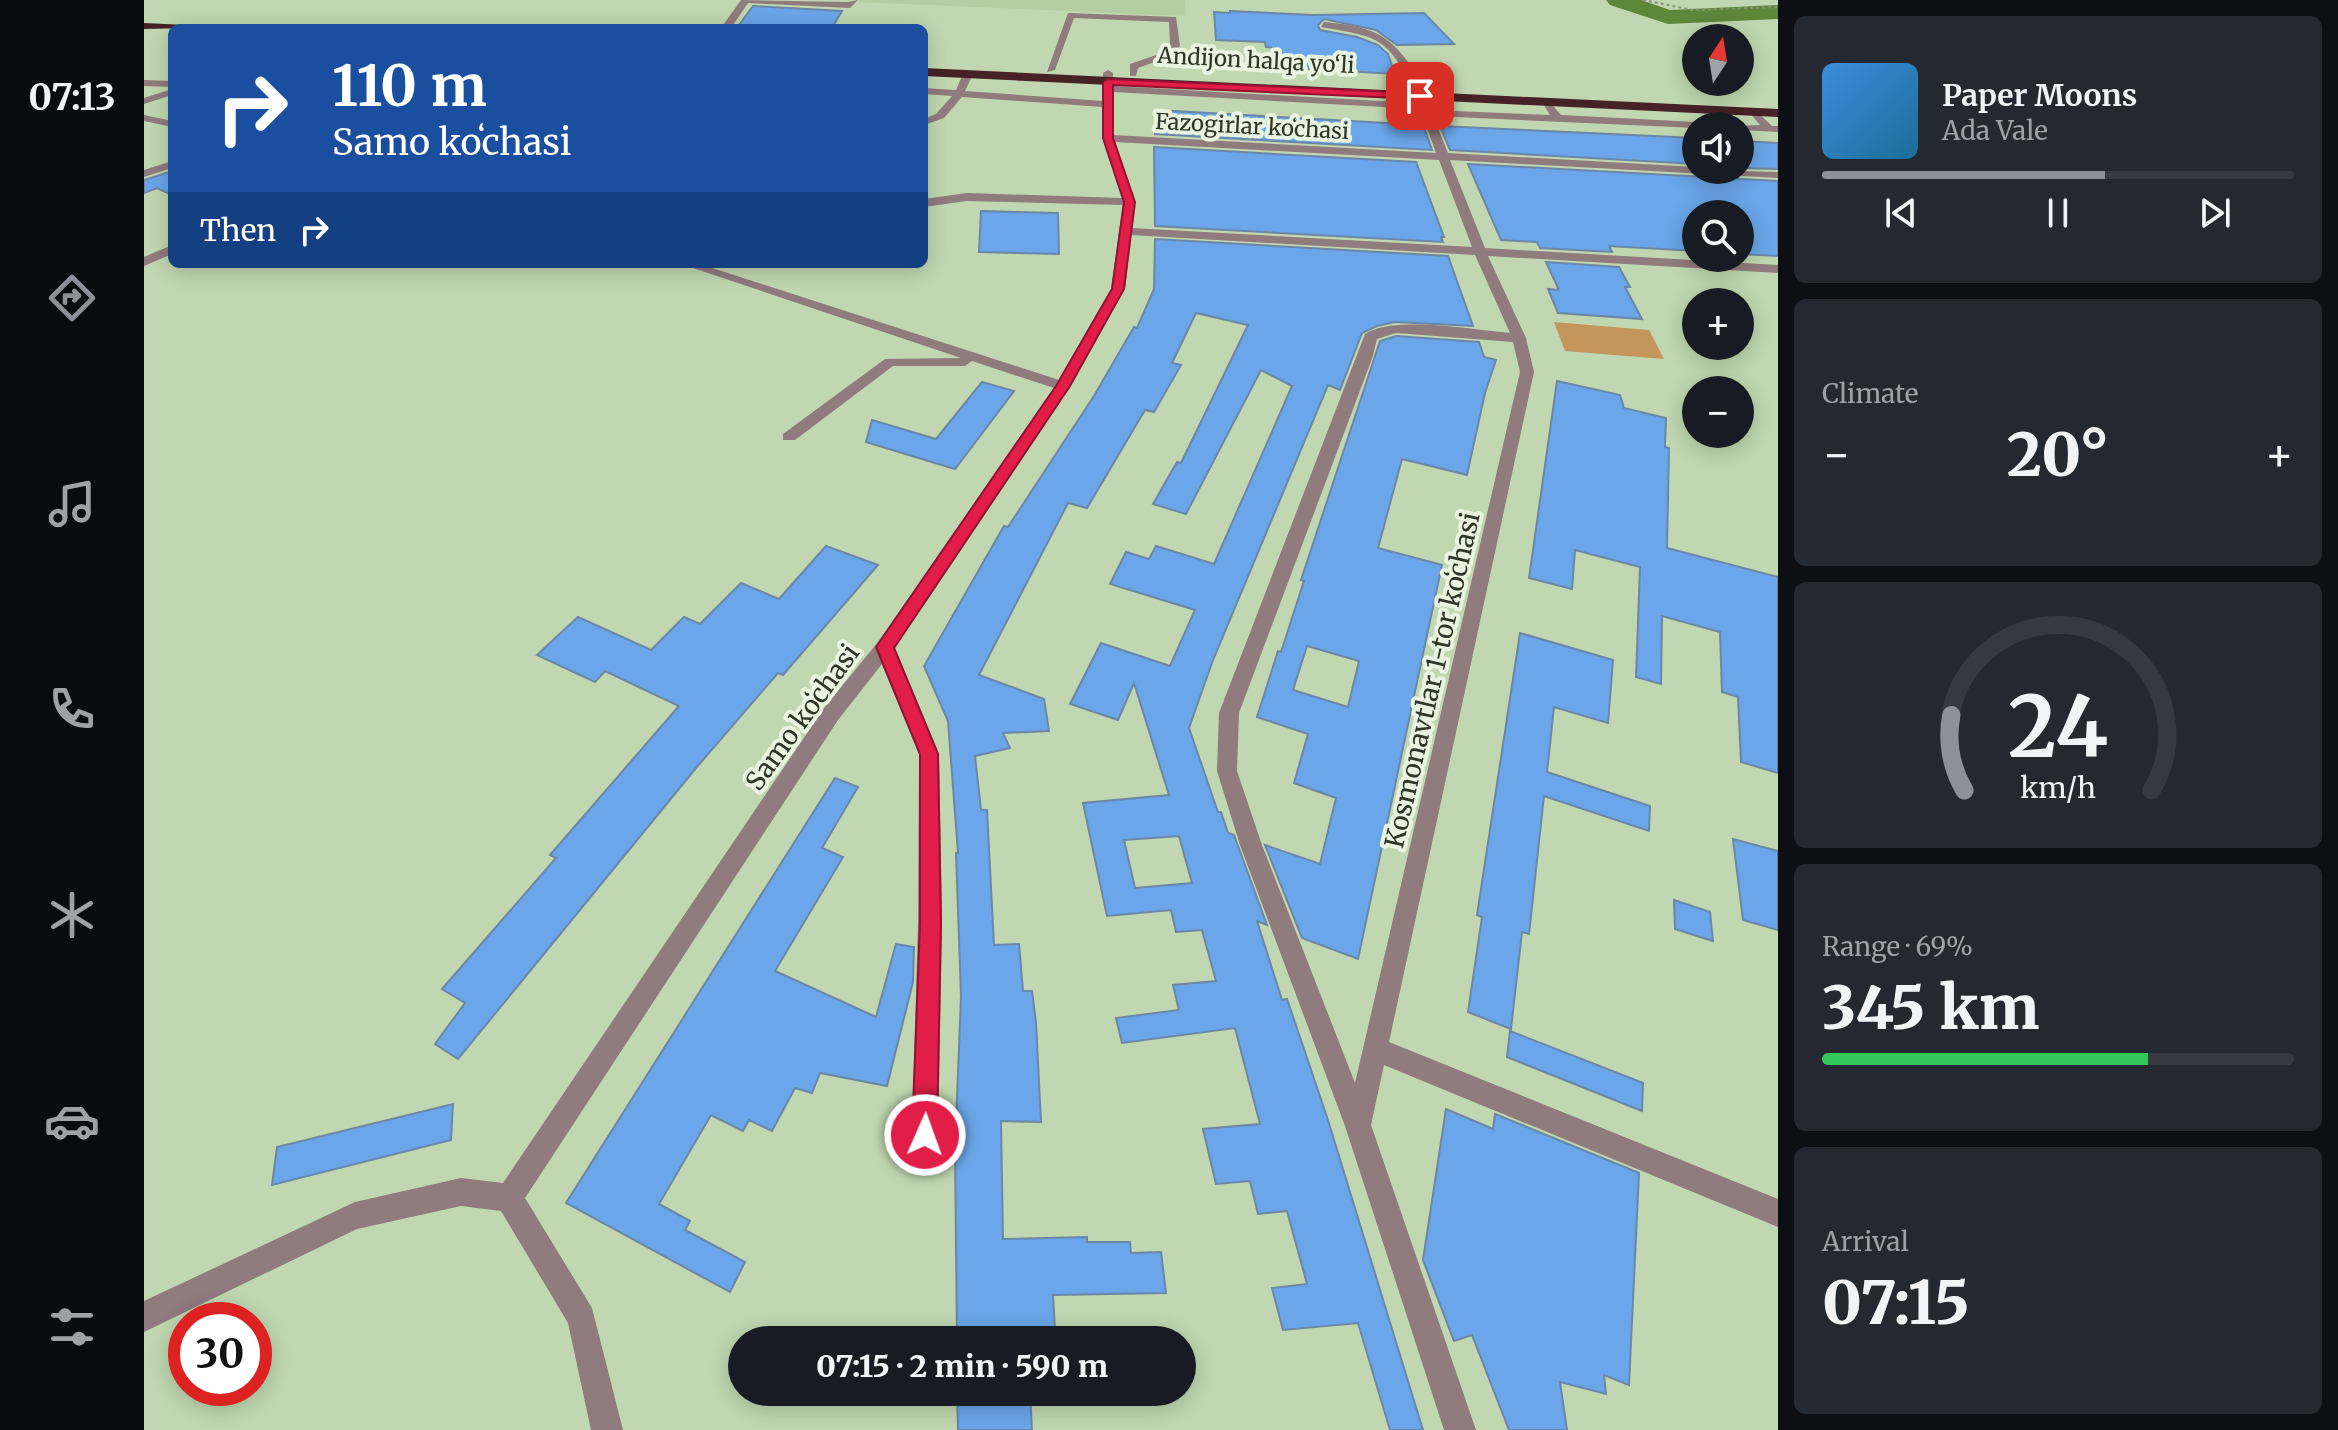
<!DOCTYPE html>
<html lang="en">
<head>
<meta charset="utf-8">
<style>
	:root { --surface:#171b24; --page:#242831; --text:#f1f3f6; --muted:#9ea1a6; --line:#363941; --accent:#8c9099 }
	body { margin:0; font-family:Merriweather,serif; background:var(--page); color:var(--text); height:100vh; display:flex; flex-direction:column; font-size:30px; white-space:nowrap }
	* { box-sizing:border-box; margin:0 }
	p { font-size:26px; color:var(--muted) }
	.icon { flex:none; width:44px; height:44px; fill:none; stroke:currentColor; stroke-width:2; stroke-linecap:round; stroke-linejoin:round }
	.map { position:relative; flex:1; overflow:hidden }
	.panel { display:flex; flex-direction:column; gap:16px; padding:16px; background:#0d0f14; width:560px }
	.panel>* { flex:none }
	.top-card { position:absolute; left:24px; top:24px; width:760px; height:244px; border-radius:12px; box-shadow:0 4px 20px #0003; background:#1a4fa0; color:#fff; overflow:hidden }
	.needle { width:52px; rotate:12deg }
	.buttons { position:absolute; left:1538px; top:24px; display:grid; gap:16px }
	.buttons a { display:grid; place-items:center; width:72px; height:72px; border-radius:50%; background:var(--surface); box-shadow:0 4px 20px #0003; font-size:40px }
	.speed { position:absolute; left:24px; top:1302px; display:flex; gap:16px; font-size:40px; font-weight:700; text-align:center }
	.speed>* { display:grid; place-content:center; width:104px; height:104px; border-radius:50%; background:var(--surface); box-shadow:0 4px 20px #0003; line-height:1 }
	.speed .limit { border:12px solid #d22; background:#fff; color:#111 }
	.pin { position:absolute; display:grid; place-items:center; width:68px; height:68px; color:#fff; margin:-34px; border-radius:16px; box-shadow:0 4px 12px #0006 }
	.me { position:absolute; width:88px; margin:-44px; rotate:2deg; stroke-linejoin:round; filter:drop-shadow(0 0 6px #0008) }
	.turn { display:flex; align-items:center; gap:28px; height:168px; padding:0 32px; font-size:36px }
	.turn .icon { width:104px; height:104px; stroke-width:2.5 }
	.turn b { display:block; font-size:56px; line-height:68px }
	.then { display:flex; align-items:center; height:76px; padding:0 32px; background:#0003; gap:16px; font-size:30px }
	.big { font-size:60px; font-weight:800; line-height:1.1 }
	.panel .card { flex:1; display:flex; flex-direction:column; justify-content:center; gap:12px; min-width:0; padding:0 28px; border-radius:12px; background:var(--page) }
	.panel .dial { align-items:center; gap:0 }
	.dial svg { height:208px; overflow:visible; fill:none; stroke:var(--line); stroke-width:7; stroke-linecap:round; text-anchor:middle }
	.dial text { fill:var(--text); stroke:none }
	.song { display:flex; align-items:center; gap:24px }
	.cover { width:96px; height:96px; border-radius:12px; background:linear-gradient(135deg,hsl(210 70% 55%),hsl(200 70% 35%)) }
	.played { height:8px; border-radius:4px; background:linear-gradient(90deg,var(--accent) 60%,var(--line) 60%) }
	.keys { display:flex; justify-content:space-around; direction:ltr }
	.heat { display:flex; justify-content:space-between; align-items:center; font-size:44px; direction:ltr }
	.charge { height:12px; border-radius:6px; background:linear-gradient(90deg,#34c759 69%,var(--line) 0) }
	.trip { position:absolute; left:584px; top:1326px; width:468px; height:80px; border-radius:40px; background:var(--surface); box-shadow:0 4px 20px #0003; font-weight:800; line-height:80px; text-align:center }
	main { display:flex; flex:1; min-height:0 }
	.tabs { display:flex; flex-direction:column; width:144px; justify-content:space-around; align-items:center; background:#090b0e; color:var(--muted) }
	.tabs .icon { width:56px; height:56px }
	.tabs .on { color:var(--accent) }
	.tabs b { font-size:36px; color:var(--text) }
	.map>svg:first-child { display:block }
</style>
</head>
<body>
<main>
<nav class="tabs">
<b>07:13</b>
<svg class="icon on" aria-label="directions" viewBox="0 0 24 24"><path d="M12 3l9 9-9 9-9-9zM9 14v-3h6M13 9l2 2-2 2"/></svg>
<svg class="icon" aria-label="music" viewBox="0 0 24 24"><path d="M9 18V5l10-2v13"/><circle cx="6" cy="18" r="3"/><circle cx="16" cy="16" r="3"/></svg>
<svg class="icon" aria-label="phone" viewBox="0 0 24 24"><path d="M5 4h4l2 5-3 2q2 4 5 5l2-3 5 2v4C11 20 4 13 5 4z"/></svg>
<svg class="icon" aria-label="climate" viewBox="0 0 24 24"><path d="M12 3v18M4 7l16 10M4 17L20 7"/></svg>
<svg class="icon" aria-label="car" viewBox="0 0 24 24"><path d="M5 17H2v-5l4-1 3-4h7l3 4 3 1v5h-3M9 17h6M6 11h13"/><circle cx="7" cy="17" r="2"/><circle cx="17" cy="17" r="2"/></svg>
<svg class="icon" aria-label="filters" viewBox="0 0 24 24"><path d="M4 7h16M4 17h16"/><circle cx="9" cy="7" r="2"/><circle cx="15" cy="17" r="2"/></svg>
</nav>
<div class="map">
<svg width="1634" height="1430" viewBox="0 0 1634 1430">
	<rect width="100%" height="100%" fill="#c0d7b1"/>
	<!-- built -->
	<path fill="#b4cea2" d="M716,0H1041L1042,16L715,2Z"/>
	<!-- green -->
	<path fill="#c4965b" d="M1410,322L1505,330L1520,359L1421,351Z"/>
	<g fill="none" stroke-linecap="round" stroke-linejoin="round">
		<!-- river -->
		<path fill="#5e873a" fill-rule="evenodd" d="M1462,0H1497L1526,10L1634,5V19L1524,24L1466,5Z"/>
	</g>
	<!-- building -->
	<g fill="#6aa6e9" stroke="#6c87a6" stroke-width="2" fill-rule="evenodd">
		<path d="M609,6L698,11L688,28H593Z"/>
		<path d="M1086,11L1169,15L1280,13L1310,44L1253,45L1232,30L1180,19L1174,25L1176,30L1213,37L1234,45L1244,54L1251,74L1135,67L1131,48L1122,47L1121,42L1072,40L1070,12L1086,13Z"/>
		<path d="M1012,110L1279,125L1288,150L1011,134Z"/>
		<path d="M1296,126L1552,138V164L1306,150Z"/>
		<path d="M1596,141L1634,143V169L1596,168Z"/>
		<path d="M1010,147L1272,162L1300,237H1297L1299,242L1011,226Z"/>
		<path d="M1324,164L1634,181V256L1596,254V214H1552V251L1465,246L1468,252L1396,248L1393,242L1357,240Z"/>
		<path d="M28,171V195L13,188L0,193V180Z"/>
		<path d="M837,211L914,213L915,254L835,252Z"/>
		<path d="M1011,239L1304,256L1329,326L1251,322L1233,326L1218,333L1196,390L1184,385L1069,660L1045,728L1074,812H1077L1084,833L1090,835L1123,925L1113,921L1138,1000L1143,999L1183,1117L1279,1430H1246L1214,1323L1139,1330L1128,1288L1163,1284L1143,1211L1114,1214L1106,1181L1072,1184L1059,1129L1116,1124L1091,1028L978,1043L972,1018L1035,1010L1029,985L1072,981L1058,930L1032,932L1027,910L963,916L939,803L1025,795L990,683L974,720L926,704L957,643L1026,666L1051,610L966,584L982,552L1005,559L1012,546L1070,564L1148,386L1117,370L1042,514L1009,504L1033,462L1037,463L1104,325L1052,313L1028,363L1037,365L1010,412L1001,410L943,508L924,503L835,675L900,699L905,731L859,733L866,748L831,756L837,810H843L850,945L875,944L879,991H888L892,1022L897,1122L857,1121L859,1239L943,1237V1242H986L987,1253L1017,1252L1022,1293L909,1295L911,1330H883V1340H813L811,1150L817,996L812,853H814L804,721L780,666L860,526L864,527L950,396L990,327L993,328L1010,289ZM1035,836L1048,883L991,888L980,840Z"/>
		<path d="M1402,262L1475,267L1486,287H1481L1498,319L1414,313L1404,289L1415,290Z"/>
		<path d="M1252,336L1335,342L1340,357L1352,360L1341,393L1323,475L1258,459L1234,548L1298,565L1214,959L1158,938L1121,845L1176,864L1192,798L1150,783L1164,734L1113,717L1134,651L1137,652L1160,581L1157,580L1236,341ZM1163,646L1215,661L1204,707L1149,690Z"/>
		<path d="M1413,381L1476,395L1480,408L1522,418L1521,447L1525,448L1523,548L1634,577V773L1597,762L1594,697L1578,692L1576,632L1518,616L1517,684L1492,677L1496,567L1431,550L1428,589L1385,578Z"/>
		<path d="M838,382L870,391L811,469L722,442L728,420L792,439Z"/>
		<path d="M682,546L734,565L639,675L634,673L552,768L314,1059L291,1044L321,1003L298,989L412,858L406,855L535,706L461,671L451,682L393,655L434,617L507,650L540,617L556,624L597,583L635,599Z"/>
		<path d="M1376,633L1469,660L1464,723L1410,707L1403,772L1506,806L1505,831L1400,796L1385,934L1378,932L1367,1029L1324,1012L1338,917L1333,915Z"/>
		<path d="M691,778L714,787L678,848L699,857L631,971L732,1017L752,944L770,947L769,982L743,1086L676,1073L668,1093L651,1088L628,1131L605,1120L599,1131L567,1115L515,1204L546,1221L541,1230L601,1262L586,1292L422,1203Z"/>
		<path d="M1589,839L1634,851V930L1599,920Z"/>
		<path d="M1530,900L1566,912L1569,941L1531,929Z"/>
		<path d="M1366,1031L1499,1083L1498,1111L1363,1057Z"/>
		<path d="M309,1104L307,1140L128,1185L133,1147Z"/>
		<path d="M1302,1109L1349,1129L1351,1114L1495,1173L1485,1385L1460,1375L1462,1394L1416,1382L1423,1430H1365L1328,1335L1310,1341L1279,1260Z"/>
		<path d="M813,1392H886L888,1430H814Z"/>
	</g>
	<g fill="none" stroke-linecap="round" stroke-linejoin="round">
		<!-- path -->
		<path stroke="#839478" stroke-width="2" stroke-dasharray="3 3" stroke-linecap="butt" d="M1499,0L1549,10L1634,7"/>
		<!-- minor -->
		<g fill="#907b7d" fill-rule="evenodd">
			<path d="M597,0L704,2L714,0L706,8L604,3L587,28H577Z"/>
			<path d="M924,13L1032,17L1036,46L1027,56L994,68L992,76H986V64L1021,52L1026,46L1025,22L930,18L911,70L903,72Z"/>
			<path d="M1180,22C1242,28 1249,39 1283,89L1274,91C1238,37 1241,38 1177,27Z"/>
			<path d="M964,70L969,73V86L1273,103L1271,96L1276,93L1281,96L1287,110L1406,115L1398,102L1403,99L1417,115L1572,123L1577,126L1552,128L1289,116L1304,153L1552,167V170L1634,172V178L1306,160L1341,248L1634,265V273L1344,256L1382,338L1390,372L1245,1042L1634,1199V1227L1240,1065L1227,1125L1332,1430H1300L1201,1126L1096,845L1073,771L1075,713L1221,334C1250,315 1330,330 1366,333L1331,255L987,235L981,289L926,386L751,648L795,754L798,922L794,1135L790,1144L781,1148L772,1144L768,1135L774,922L775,754L738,664L694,720L381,1198L448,1308L479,1430H447L424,1323L357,1211L317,1206L213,1229L0,1332V1301L211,1202L317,1178L359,1183L680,708L734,642L910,388L828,361L821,366H749L651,440H639V434L741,359L817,358L537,264H556L915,380L967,289L979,205L823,201L780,207V199L823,193L978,198L959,138V107L818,97L800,118L780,125V119L792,114L808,96L780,94V88L812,90L819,74L824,71L829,74L821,91L959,101V73ZM969,92L1276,109L1292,153L969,135ZM971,142L1295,160L1328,247L988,228L991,202ZM1252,333L1369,342L1376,372L1211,1083L1118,845L1093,771L1095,713L1229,356L1233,339Z"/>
			<path d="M0,80L28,81V87L0,86Z"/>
			<path d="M28,89V95L0,104V98Z"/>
			<path d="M1610,109L1628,126H1634V132L1596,130V126H1591L1616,125L1605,112Z"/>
			<path d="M0,115L28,121V127L0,121Z"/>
			<path d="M28,161V168L0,177V170Z"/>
			<path d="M28,245V254L0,266V257Z"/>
		</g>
		<!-- highway -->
		<g fill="#462126" fill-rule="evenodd">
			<path d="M0,23L43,25L48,28L0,29Z"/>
			<path d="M780,68L1634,109V117L780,76Z"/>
		</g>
	</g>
	<!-- route -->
	<path fill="#e11d48" stroke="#92132f" stroke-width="2" d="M964,79L1276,93L1281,96L1276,99L969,85V138L991,202L980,289L926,386L750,648L794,754L797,922L793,1135L789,1143L781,1147L772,1143L768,1135L776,922V754L732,647L912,386L968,289L980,202L959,138V82Z"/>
	<g text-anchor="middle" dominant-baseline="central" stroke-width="8" stroke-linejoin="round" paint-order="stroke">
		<!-- far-street labels -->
		<g font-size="22" fill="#2d3627" stroke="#e8f3e0">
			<text transform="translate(1112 60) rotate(3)">Andijon halqa yo‘li</text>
			<text transform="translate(1108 126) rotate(3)">Fazogirlar koʻchasi</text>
		</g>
		<!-- street labels -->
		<g font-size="26" fill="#2d3627" stroke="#e8f3e0">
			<text transform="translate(1288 680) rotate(-77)">Kosmonavtlar 1-tor koʻchasi</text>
			<text transform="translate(658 717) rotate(-54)">Samo koʻchasi</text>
		</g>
	</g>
</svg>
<div class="buttons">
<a><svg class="needle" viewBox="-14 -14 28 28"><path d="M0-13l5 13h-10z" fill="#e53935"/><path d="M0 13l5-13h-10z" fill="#9ea1a6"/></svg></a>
<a><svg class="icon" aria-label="sound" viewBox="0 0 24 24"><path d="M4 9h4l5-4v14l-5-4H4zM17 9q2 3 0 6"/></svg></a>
<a><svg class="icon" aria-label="search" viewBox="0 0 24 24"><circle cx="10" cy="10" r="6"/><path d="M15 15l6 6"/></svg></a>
<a>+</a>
<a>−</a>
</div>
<div class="speed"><div class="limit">30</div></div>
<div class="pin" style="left:1276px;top:96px;background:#d93025"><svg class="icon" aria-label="arrive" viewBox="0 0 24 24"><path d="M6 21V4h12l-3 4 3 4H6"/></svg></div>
<svg class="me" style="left:781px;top:1135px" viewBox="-20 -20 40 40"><circle r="17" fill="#e11d48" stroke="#fff" stroke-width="3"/><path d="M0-11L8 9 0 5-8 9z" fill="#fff"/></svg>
<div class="trip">07:15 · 2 min · 590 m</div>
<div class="top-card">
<div class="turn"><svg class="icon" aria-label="right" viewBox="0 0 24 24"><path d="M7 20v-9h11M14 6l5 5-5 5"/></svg><div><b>110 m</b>Samo koʻchasi</div></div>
<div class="then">Then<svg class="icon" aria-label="right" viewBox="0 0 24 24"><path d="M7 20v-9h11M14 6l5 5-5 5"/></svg></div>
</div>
</div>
<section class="panel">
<div class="card">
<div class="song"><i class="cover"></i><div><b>Paper Moons</b><p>Ada Vale</p></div></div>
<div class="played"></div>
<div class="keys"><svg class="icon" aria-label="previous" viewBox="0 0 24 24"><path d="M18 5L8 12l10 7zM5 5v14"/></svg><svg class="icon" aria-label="pause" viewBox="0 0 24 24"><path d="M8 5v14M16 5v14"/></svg><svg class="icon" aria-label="next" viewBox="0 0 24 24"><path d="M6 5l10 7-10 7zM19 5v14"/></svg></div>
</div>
<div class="card"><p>Climate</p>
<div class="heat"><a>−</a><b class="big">20°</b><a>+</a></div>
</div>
<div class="card dial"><svg viewBox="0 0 100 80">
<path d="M14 69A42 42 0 1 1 86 69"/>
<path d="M14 69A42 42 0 0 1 9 40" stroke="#8c9099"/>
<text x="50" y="56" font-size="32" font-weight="700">24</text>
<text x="50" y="72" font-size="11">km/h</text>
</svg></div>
<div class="card"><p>Range · 69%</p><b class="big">345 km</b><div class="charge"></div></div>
<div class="card"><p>Arrival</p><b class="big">07:15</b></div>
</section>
</main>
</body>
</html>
